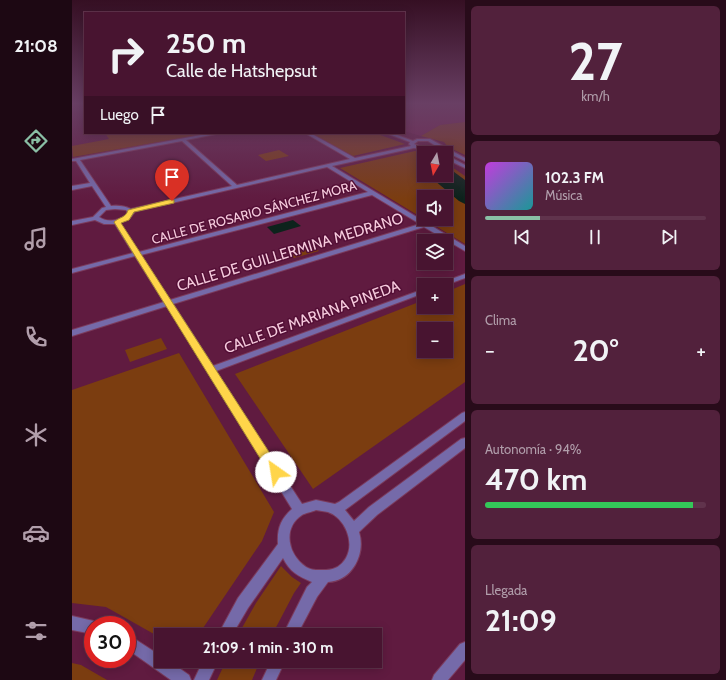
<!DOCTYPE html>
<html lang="es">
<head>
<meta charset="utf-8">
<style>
	:root { --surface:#481430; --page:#52213c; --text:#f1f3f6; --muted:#b19eab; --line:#60334c; --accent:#8abfa5 }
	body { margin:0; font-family:Cabin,sans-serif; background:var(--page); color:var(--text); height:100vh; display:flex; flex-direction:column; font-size:15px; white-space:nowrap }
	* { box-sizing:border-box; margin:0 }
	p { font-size:13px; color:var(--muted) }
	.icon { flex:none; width:22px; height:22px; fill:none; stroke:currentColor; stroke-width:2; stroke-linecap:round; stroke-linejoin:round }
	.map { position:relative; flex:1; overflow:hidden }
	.sheet { display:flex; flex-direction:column; gap:6px; padding:6px; background:#280b1a; width:261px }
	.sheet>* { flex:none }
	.top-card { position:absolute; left:12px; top:12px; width:321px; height:122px; border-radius:0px; box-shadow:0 2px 10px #0003,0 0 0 1px var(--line); background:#481430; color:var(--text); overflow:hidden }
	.needle { width:26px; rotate:190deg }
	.controls { position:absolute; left:345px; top:146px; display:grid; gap:8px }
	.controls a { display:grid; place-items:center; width:36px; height:36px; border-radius:0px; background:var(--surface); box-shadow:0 2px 10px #0003,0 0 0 1px var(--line); font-size:20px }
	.speed { position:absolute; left:12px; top:616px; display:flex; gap:8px; font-size:20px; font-weight:700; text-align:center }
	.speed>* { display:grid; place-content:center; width:52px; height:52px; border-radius:50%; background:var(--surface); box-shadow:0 2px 10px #0003,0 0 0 1px var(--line); line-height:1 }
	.speed .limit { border:6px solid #d22; background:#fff; color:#111 }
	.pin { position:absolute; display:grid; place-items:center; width:34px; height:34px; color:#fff; margin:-41px -17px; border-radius:50% 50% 50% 0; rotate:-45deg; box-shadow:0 0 4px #0007 }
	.pin .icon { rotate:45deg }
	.me { position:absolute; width:44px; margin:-22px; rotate:328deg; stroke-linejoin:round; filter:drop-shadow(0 0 3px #0008) }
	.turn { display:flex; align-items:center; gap:14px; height:84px; padding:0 16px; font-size:18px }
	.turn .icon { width:52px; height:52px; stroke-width:2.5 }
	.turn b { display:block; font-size:28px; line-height:34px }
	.then { display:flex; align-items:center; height:38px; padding:0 16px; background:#0003; gap:8px; font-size:15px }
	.big { font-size:30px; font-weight:700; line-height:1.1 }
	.sheet .card { flex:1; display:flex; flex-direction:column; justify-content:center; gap:6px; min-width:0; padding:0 14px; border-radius:6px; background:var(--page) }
	.sheet .dial { align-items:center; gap:0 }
	.dial b { font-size:52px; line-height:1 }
	.song { display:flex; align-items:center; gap:12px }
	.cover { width:48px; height:48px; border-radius:6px; background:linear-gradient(135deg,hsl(290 70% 55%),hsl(180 70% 35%)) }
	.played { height:4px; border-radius:2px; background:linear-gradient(90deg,var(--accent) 25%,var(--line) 25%) }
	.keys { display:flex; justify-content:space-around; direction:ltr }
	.heat { display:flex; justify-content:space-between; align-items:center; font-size:22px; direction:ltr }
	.charge { height:6px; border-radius:3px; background:linear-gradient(90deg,#34c759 94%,var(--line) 0) }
	.trip { position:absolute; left:82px; top:628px; width:228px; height:40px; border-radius:0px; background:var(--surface); box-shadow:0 2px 10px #0003,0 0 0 1px var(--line); font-weight:700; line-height:40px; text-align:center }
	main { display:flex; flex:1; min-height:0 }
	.tabs { display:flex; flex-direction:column; width:72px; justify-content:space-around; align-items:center; background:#1d0813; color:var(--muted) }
	.tabs .icon { width:28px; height:28px }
	.tabs .on { color:var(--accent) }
	.tabs b { font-size:18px; color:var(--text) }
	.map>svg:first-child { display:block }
</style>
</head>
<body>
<main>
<nav class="tabs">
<b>21:08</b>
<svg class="icon on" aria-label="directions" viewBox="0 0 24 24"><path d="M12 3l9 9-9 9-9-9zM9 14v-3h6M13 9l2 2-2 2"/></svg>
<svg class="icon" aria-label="music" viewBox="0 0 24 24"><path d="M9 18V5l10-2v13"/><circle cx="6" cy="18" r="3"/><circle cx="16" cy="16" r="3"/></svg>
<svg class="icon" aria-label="phone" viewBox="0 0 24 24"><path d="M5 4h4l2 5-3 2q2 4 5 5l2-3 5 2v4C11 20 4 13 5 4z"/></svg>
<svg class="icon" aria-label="climate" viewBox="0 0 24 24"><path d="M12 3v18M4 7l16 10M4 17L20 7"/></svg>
<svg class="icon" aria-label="car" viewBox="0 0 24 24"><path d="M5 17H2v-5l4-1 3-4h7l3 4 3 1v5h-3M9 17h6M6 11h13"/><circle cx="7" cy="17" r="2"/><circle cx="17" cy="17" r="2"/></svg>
<svg class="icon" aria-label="filters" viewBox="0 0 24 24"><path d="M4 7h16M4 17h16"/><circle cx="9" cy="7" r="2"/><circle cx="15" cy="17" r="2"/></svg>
</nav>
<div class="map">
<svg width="393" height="680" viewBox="0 0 393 680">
	<rect width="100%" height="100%" fill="#601b40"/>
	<!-- built -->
	<path fill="#6e204a" d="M332,104H393V122L368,125L349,136L332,131Z"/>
	<!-- green -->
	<g fill="#7b3d10" fill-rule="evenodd">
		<path d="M393,122V155L376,147L372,142L349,136L368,125Z"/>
		<path d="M33,133H138L1,157L0,146L37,139Z"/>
		<path d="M239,133H303L333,144L281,156Z"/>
		<path d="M207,150L217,156L194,161L186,155Z"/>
		<path d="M343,151L354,153H352V175H374V163L393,176V244L352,219H374V197H352V219L268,168Z"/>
		<path d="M239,245L247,251L222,258L215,252Z"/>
		<path d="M393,284V382L241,489L163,374L352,300V307H374V292ZM352,329H374V351H352Z"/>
		<path d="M89,338L95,349L58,362L53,350Z"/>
		<path d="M107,353L202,512L190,541L127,634L89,635V638L34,607L0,603V390Z"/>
		<path d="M209,566L220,577L229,583L222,593L200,635H166L184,603Z"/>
		<path d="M154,661H188L180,680H145Z"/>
		<path d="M0,663L9,665L35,680H0Z"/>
	</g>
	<!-- water -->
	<g fill="#0d231c">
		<path d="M374,166L393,180V204L387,201L356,175H374Z"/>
		<path d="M221,220L229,226L202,234L195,227Z"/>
	</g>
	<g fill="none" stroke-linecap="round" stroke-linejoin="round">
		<defs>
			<g id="street">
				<path d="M140,133H149L114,140L165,185L278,159L233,133H238L283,158L339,146L337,144L338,142L314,133H320L341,141L345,139H358L393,158V161L366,148L356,150L342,148L260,166L393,246V251L352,227L101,304L141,366L352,289V293L144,371L230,504L244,500L263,504L267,502L390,413L393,412V421L273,510L282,521L297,507L389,439L393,438V448L305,515L287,532C294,554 280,581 256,582L245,597L225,635H211L235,587L240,582C226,576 218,572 211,558L176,608L160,635H146L166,598L206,544C205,528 209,519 220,509L95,306L0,336V330L92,302L63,256L0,273V269L61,253L43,224H32L23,220L0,225V221L21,217L30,208L34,207L20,186L0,190V186L18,183L4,161H0V159ZM110,141L160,186L59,209C54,206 45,205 39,206L8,160ZM346,141H356L364,146C355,149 349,147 342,144ZM255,167L296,192L67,252L48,223L58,218L62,213L61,212ZM300,195L348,224L98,300L69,255ZM43,209L54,210L56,213C49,221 36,223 27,217L34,210ZM244,510C248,511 252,511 256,512C273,518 283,542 274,558C270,565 263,570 254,570C247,570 240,571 234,567C216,555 210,528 230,515C233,513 240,512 244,510Z"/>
				<path d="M374,157H378L393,165V168L374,159Z"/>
				<path d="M393,274V278L374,285H365L366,284Z"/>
				<path d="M0,616L26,622L27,625H21V634L0,630Z"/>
				<path d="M55,634L89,656V661H97L117,675L119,680H99L55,649Z"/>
				<path d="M393,642V660L376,680H360L362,675L388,644Z"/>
				<path d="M131,661H146L137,680H122Z"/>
				<path d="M199,661H213L204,680H190Z"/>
			</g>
		</defs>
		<!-- street casing -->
		<use href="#street" stroke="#7b3b5c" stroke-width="2"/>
		<!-- street -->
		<use href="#street" fill="#756aa9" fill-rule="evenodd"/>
	</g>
	<!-- sky -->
	<linearGradient id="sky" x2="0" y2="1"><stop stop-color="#350f23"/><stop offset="0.52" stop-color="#693f64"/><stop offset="1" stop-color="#693f64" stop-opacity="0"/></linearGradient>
	<rect width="393" height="199" fill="url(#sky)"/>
	<!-- route -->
	<path fill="#ffd54a" stroke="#a68a30" d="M100,199L102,200V203L62,212L57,220L49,223L208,469L209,472L208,476L204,478L199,476L42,222C47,217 54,218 56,210Z"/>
	<g text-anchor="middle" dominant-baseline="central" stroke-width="3" stroke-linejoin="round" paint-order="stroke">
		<!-- far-street labels -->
		<g font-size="13" fill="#f6cbdd" stroke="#540f36">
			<text transform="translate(182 212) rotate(-15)">CALLE DE ROSARIO SÁNCHEZ MORA</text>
		</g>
		<!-- street labels -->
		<g font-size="15" fill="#f6cbdd" stroke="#540f36">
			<text transform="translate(218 252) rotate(-17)">CALLE DE GUILLERMINA MEDRANO</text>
			<text transform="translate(240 317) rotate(-20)">CALLE DE MARIANA PINEDA</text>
		</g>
	</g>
</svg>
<div class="controls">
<a><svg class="needle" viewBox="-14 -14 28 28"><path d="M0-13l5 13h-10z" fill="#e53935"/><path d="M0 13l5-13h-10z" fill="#b19eab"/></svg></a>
<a><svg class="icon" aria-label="sound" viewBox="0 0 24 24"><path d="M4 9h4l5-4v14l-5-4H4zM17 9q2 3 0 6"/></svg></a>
<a><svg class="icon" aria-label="layers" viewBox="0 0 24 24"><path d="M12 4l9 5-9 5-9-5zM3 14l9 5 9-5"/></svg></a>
<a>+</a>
<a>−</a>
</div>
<div class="speed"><div class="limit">30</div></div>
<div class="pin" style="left:100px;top:201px;background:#d93025"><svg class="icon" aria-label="arrive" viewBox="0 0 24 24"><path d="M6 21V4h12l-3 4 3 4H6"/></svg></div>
<svg class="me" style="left:204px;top:472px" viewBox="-20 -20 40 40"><circle r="19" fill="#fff"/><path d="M0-13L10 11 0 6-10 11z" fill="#ffd54a"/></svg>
<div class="trip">21:09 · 1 min · 310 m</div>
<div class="top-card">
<div class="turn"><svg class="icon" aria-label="right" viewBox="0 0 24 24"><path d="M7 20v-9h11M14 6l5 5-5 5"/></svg><div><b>250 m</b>Calle de Hatshepsut</div></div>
<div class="then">Luego<svg class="icon" aria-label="arrive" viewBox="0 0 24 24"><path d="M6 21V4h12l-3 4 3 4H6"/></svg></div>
</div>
</div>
<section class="sheet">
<div class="card dial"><b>27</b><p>km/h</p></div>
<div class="card">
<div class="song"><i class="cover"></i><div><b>102.3 FM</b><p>Música</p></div></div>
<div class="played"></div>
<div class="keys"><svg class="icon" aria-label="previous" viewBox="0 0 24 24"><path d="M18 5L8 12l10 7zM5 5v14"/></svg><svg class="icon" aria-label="pause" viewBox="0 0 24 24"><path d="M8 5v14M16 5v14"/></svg><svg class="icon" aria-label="next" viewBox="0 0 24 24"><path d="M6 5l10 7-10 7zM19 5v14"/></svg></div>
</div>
<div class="card"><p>Clima</p>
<div class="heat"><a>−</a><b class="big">20°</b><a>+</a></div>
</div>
<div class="card"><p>Autonomía · 94%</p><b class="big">470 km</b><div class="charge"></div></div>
<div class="card"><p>Llegada</p><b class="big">21:09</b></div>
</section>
</main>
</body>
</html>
